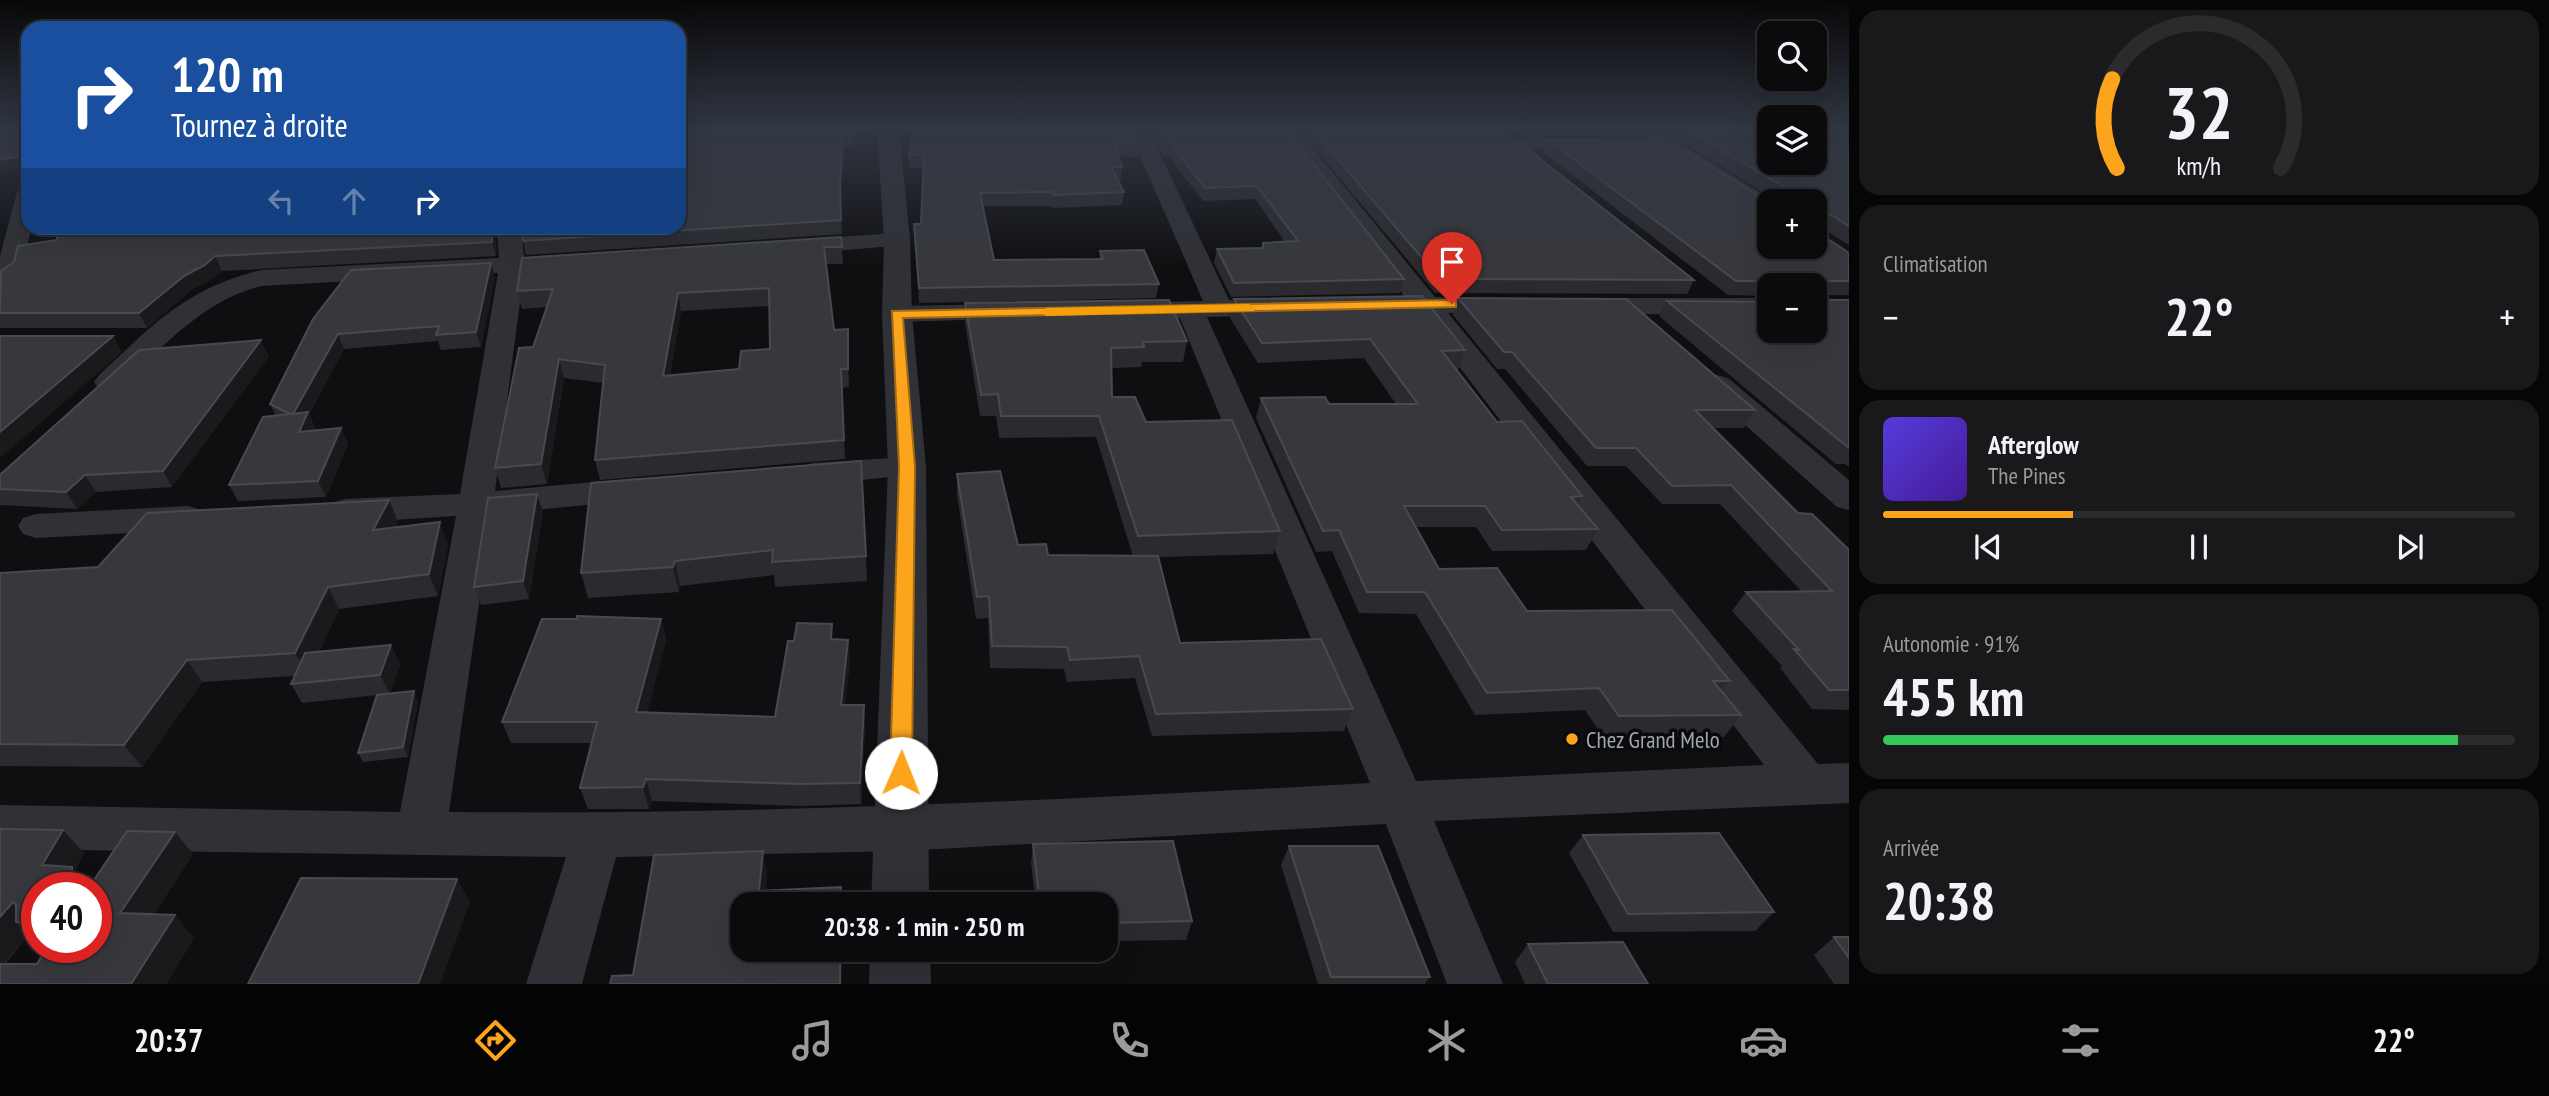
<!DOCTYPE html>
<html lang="fr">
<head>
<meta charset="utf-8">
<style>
	:root { --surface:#0b0b0d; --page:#19191b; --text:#f1f3f6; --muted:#9a9b9d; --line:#2b2b2e; --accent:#fca41c }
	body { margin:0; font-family:"PT Sans Narrow",sans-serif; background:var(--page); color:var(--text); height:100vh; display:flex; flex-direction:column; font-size:26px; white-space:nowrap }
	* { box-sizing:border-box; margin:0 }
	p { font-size:23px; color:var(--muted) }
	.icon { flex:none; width:38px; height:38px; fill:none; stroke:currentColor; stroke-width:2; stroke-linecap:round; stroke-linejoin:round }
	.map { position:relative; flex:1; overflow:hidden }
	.panel { display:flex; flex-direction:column; gap:10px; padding:10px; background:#060607; width:700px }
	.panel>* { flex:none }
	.hud { position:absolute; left:21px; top:21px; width:665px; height:214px; border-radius:21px; box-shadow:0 7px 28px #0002,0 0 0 2px var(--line); background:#1a4fa0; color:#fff; overflow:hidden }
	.controls { position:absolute; left:1757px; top:21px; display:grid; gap:14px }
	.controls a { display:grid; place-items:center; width:70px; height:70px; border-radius:14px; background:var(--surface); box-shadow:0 7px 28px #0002,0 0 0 2px var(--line); font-size:35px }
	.speed { position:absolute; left:21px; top:872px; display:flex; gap:14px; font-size:35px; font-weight:700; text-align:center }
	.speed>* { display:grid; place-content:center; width:91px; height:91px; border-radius:50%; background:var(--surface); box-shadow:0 7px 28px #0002,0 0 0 2px var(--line); line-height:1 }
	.speed .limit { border:10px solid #d22; background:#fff; color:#111 }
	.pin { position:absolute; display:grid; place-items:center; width:60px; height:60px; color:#fff; margin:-72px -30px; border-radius:50% 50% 50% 0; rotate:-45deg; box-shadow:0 0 7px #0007 }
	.pin .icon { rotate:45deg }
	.me { position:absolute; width:77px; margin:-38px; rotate:1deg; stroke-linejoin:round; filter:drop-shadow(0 0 5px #0008) }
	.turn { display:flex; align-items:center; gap:24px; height:147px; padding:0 35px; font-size:32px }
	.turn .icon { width:91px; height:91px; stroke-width:2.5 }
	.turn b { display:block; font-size:49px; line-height:60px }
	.lanes { display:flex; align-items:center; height:66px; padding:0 35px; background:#0003; justify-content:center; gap:35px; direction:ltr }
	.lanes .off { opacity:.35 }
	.big { font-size:52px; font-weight:700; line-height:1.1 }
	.panel .card { flex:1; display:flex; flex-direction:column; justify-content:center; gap:10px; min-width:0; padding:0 24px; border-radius:21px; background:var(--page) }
	.panel .dial { align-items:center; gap:0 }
	.dial svg { height:182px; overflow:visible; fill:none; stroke:var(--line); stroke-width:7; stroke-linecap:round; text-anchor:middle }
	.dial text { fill:var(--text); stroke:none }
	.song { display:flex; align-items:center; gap:21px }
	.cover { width:84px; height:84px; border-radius:10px; background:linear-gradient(135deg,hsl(250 70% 55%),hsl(260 70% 35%)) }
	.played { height:7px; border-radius:4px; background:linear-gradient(90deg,var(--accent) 30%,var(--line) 30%) }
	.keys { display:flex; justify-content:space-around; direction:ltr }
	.heat { display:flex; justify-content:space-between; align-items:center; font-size:38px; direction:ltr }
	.charge { height:10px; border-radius:5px; background:linear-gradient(90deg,#34c759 91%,var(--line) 0) }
	.trip { position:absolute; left:730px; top:892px; width:388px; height:70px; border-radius:21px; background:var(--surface); box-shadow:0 7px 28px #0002,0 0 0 2px var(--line); font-weight:700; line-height:70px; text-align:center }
	.tab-bar { display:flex; height:112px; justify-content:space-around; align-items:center; background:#040405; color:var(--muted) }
	.tab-bar .icon { width:49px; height:49px }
	.tab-bar .selected { color:var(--accent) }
	.tab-bar b { font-size:32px; color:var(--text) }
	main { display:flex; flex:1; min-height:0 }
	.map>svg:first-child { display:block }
</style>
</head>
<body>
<main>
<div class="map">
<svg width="1849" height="984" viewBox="0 0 1849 984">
	<rect width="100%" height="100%" fill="#0f0f11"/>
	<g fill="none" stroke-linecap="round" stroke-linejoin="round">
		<!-- minor -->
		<g fill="#303136" fill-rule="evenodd">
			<path d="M1128,128H1148L1229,300L1278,299L1288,301L1292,307L1288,313L1278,315L1207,317L1416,781L1764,765L1418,313L1370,311L1366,305L1370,299L1405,297L1276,128H1296L1435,297L1512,299L1516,305L1512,311L1448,313L1818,764L1849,763V803L1434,821L1503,984H1447L1386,824L902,851L616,857L582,984H526L566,857L0,849V805L400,812L456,516L345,523L332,519L327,511L332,503L345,499L460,494L498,273L261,286C202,301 162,348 120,388L109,391L98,388L94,382C103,369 117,359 128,348C170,308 204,284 261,270L499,258L497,228H521L524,257L569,254L578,257L582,262L578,267L524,272L495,491L638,478L650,481L655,489L650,497L638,500L492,514L449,812C757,815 1063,800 1370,783L1180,318L1128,319L1118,317L1114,311L1118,305L1128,303L1203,301Z"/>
			<path d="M1632,128H1656L1774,201H1769V215L1761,213Z"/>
			<path d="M1515,138H1594L1601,140L1604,144L1601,148L1594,150L1508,148L1505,144L1508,140Z"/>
			<path d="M28,185V228H31L21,275L17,280L8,283L0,281V256L17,192L20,187Z"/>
			<path d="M897,233L906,235L909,240L906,245L793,254L784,252L781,247L784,242L793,240Z"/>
			<path d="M1586,298H1769V314H1586L1576,312L1572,306L1576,300Z"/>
			<path d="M1012,304L1022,306L1026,312L1022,318L897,322L887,320L883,314L887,308L897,306Z"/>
			<path d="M1717,375L1728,378L1849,480V510L1837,507L1706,390L1702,384L1706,378Z"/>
			<path d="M907,457L919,460L924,467L919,474L813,485L801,481L796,474L801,467L813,463Z"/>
			<path d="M188,506L201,510L206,518L201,526L188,530L36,538L23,534L18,526L23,518L36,514Z"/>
		</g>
		<!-- tertiary -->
		<g fill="#303136" fill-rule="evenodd">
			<path d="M877,128H899L910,240L912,314L926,467L929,905H871L888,467L882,314L884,240Z"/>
			<path d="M870,950H930L931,984H869Z"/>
		</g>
	</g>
	<!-- wall -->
	<g fill="#2b2b2f" fill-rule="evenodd">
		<path d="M679,128H876L875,131H855L853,146H844L840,197L842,234L526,255L523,241L679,228Z"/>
		<path d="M900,128H1132L1139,144L1138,157H1119L1122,167L1121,180H1118L1124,192L1122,205L1052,208V206H983L994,260L1099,259L1100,251L1159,284L1156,298L919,303L914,224H921L923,168H909V155L913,131H902Z"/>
		<path d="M1149,128H1285L1404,279L1400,293L1231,297L1214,263L1217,249L1262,248L1263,243L1285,242L1255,199L1203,201L1169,157H1164Z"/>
		<path d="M1298,128H1501L1694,280L1687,294L1435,293Z"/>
		<path d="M1511,128H1641L1638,135H1521Z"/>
		<path d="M1659,128H1769L1849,135V245L1825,230L1819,228V233L1849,253V295H1822V300H1849V467L1845,464H1836L1659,316L1667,301L1769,331L1815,285H1769V296L1728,295L1544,153L1548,140L1769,247L1815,201H1773L1774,199Z"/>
		<path d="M1840,128H1849V132Z"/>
		<path d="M57,228H495L496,256L222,271L212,279L191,290L147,328H0V272L57,240Z"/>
		<path d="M841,237L843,264H826L834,330L849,347V387L842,388L845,459L600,480L595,460L603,383L564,378L547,484L501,488L495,468L546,307L522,309L517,291ZM769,306L770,349L739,369L670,375L681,311Z"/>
		<path d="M495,277L481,347L441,350L438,341L344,349L309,414L315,428L314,430L341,428L348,444L326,497L238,501L229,485L276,416L270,404L313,319Z"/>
		<path d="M1458,298L1755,410L1744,428H1712L1798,513L1849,550V710L1812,709L1780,668L1782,666L1732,611L1746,592L1801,591L1720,504H1662L1626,466H1587L1505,369H1497L1453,315Z"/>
		<path d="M1234,299L1465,350L1458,370H1457L1497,422L1582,496L1578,505L1598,529L1586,550L1492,551L1476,527H1416L1439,569L1527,611L1730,681L1722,691L1741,715L1724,737L1604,738L1585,710L1475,715L1416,614L1359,613L1332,551L1316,552L1256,418L1261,398L1329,404H1396L1364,358L1258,363L1230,318Z"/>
		<path d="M965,303L1187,341L1183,362H1142L1141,367L1112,368V397L1146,422L1280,531L1273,554L1159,557L1180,643L1353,709L1344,731L1152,736L1135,678L1067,682L1064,669L990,668L988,618L976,619L957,495V474L1018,545L1048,555L1133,556L1096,437L999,438L996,416H980L965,323Z"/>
		<path d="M269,356L172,487L96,492L77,509L0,505V474Z"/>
		<path d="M861,461L867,581L775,587L774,575L680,586L679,592L588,598L581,573Z"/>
		<path d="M389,500L398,522L395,528L448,544L438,596L339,609L319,652L391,645L400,664L390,693L414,691L418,701L408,757L363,762L358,753L377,695L302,703L291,684L294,676L202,682L142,767L0,766V573L98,567Z"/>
		<path d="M543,512L529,599L481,605L474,587Z"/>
		<path d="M661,619L666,640L647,713L775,717L834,639L848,640L850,661L845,705H864L865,727L861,804L802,806L652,801L649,809H588L580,788L591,743H511L502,722Z"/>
		<path d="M0,829L84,853L75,870L89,885L193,854L154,914L194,938L166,984H0ZM37,887L96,947L37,964H5L29,934L37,942Z"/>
		<path d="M1583,835L1774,912L1755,931L1613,932L1569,853Z"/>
		<path d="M1033,844L1192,921L1186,940L1106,941V905H1036L1031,863Z"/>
		<path d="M1289,846L1430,977L1425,984H1318L1281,865Z"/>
		<path d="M1834,937H1849V984H1834L1814,955Z"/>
		<path d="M1528,944L1648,984H1525L1515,962Z"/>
	</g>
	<!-- shaded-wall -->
	<g fill="#1a1a1d">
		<path d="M854,128H855V131L853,146Z"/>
		<path d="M843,134L844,146L840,197L842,234L840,184Z"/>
		<path d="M28,155V169L0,174V160Z"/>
		<path d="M491,228H495L496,256L492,242Z"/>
		<path d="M215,256L222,271L212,279L191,290L147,328L139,313L184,276Z"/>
		<path d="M491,263L495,277L481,347L476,332Z"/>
		<path d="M678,293L681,311L667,395L663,376Z"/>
		<path d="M848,329L849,347V387L848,369Z"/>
		<path d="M338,334L344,349L309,414L315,428L307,448L299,432L293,414Z"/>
		<path d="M113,336L122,352L0,458V432Z"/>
		<path d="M261,340L269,356L172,487L163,471Z"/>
		<path d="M559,359L564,378L547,484L541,464Z"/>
		<path d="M341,428L348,444L326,497L318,481Z"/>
		<path d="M85,475L96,492L77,509L66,492Z"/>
		<path d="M537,494L543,512L529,599L523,581Z"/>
		<path d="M389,500L398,522L382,552L373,530Z"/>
		<path d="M440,522L448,544L438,596L429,574Z"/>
		<path d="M675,561L680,586L679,592L673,567Z"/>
		<path d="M328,587L339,609L308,675L295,653Z"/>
		<path d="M661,619L666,640L642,734L636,712Z"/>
		<path d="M848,640L850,661L843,727L841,705Z"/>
		<path d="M391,645L400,664L390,694L380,675Z"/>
		<path d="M187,660L202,682L142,767L124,745Z"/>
		<path d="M414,691L418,701L408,757L403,747Z"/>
		<path d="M864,705L865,727L861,804L860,783Z"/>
		<path d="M646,779L652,801L649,809L643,787Z"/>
		<path d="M63,830L84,853L75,870L91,887H72L42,865Z"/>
		<path d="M175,832L193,854L141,935L120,913Z"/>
		<path d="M763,851L767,875L765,905L759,891Z"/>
		<path d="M457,879L470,902L440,984H418Z"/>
		<path d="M13,902L36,923L16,922L29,934L5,962L0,979V917Z"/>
		<path d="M175,915L194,938L166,984H131Z"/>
		<path d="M840,950H843L842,984H840Z"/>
	</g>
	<!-- building -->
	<g fill="#37383d" stroke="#484a50" stroke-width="2" fill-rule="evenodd">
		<path d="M0,128H28V155L0,160Z"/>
		<path d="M679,128H854L853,134H843L840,184L841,220L523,241L521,228H679Z"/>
		<path d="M913,128H1132L1139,144H1114L1122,167H1111L1124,192L1053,195V192L980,193L994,260L1103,259L1100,251L1144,250L1159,284L919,288L914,224H921L924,155H909Z"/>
		<path d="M1157,128H1285L1404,279L1234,283L1217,249L1263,248V243L1298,241L1257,186L1205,188L1171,144H1166Z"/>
		<path d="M1311,128H1501L1694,280L1440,279Z"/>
		<path d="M1684,128H1769V163H1815V128H1832L1849,135V226L1833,216L1823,214L1820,216L1819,233L1849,253V281H1822V300H1849V448L1667,301L1769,302V331H1815V285H1780V283L1777,281H1736L1548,140H1668L1769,202V247H1815V201H1778L1779,190L1784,187Z"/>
		<path d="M57,228H491L492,242L215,256L205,265L184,276L139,313H0L1,271L14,262L18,246L57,240Z"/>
		<path d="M841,237L842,247H824L834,330L848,329V369H841L844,440L595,460L605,365L559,359L541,464L495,468L519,348L533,347L553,289L517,291L522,258ZM769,288L770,349L741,351L739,369L663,376L678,293Z"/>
		<path d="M491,263L476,332L436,335L439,326L338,334L293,414L308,412L299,432L341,428L318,481L229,485L263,417L290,414L270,404L313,319L351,270Z"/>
		<path d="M1422,296L1465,350L1442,351L1497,422L1522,421L1582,496L1571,497L1598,529L1502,530L1485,506H1404L1439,569L1497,568L1527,611L1672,610L1730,681H1713L1741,715L1619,716L1599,688L1487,693L1425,592H1367L1339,530L1323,531L1261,398L1325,397L1329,404H1418L1370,339L1262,343L1234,299Z"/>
		<path d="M1458,298L1626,299L1755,410H1695L1798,513L1812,514L1849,550V690H1829L1794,649L1799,650L1746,592L1832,591L1731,485L1672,486L1636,448H1596L1512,352H1504Z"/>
		<path d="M1169,300L1187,341L1143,342L1144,347L1111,348L1112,397H1135L1146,422L1232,420L1280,531L1138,536L1099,416H1001L998,394L981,395L965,303Z"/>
		<path d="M0,336H113L0,432Z"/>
		<path d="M261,340L163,471L85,475L66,492L0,489V474L2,473L139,350Z"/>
		<path d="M861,461L866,556L772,562L773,550L675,561L673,567L581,573L591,483Z"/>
		<path d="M1000,471L1018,545L1046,544L1048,555L1158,556L1180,643L1321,639L1353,709L1156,714L1139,656L1070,660L1067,647L992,646L989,596L977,597L957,474Z"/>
		<path d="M537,494L523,581L474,587L488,498Z"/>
		<path d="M389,500L373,530L440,522L429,574L328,587L295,653L187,660L124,745L0,744V573L98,567L147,513Z"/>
		<path d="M577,616L661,619L636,712L775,717L788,641H794L797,623L832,624L831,639L848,640L841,705H864L860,783L799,784L646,779L643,787L580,788L597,722H502L542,619H577Z"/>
		<path d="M391,645L380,675L291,684L305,653Z"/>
		<path d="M414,691L403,747L358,753L377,695Z"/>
		<path d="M0,829L63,830L42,865L72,867V887H37V923L16,922V905L13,902L0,917Z"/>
		<path d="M127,831L175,832L120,913L175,915L131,984H0V964H37L47,947H96V887H82L92,883Z"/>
		<path d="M1719,833L1774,912L1628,914L1583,835Z"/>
		<path d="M1173,841L1192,921L1106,923V905H1040L1033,844Z"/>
		<path d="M1289,846H1378L1430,977H1331Z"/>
		<path d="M763,851L759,891L841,887V905H742V950H840V984H610L612,976L633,975L654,855Z"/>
		<path d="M301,878L457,879L418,984H248Z"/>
		<path d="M1834,937H1849V958Z"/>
		<path d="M1623,942L1648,984H1548L1528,944Z"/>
	</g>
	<!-- sky -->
	<linearGradient id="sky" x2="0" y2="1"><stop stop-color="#080809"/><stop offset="0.48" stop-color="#313743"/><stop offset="1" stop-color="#313743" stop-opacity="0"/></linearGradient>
	<rect width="1849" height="266" fill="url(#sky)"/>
	<!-- route -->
	<path fill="#fca41c" stroke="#a46b12" stroke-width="2" d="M1452,300L1456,301V307L903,318L915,467L912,773L909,780L901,782L894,780L890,773L899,467L892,311Z"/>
	<!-- slow -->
	<path fill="#f59e0b" d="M1249,304L1256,308L1254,311L1046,316L1040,312L1046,308Z"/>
	<!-- markers -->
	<circle fill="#fca41c" stroke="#0a0a0c" stroke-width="2.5" cx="1572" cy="739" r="7"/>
	<g text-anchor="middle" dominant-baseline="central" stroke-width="7" stroke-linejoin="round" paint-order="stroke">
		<!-- near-poi labels -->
		<g font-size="23" fill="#9fa6b3" stroke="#0a0a0c" text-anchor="start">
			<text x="1586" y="739">Chez Grand Melo</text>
		</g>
	</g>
</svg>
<div class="controls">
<a><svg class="icon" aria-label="search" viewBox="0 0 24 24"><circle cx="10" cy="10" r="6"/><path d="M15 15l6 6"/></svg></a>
<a><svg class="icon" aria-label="layers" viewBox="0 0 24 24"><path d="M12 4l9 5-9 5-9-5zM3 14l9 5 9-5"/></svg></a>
<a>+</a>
<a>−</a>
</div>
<div class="speed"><div class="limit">40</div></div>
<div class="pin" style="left:1452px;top:304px;background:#d93025"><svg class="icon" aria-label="arrive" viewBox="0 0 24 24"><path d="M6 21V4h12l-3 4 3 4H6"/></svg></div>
<svg class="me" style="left:901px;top:773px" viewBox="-20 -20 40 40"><circle r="19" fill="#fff"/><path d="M0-13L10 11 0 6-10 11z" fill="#fca41c"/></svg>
<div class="trip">20:38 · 1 min · 250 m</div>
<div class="hud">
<div class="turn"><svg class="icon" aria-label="right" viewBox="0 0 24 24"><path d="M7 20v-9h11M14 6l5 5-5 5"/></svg><div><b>120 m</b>Tournez à droite</div></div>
<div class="lanes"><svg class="icon off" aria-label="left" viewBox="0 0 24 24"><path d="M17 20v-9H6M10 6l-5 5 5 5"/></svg><svg class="icon off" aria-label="ahead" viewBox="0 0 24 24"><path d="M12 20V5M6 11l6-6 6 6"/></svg><svg class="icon" aria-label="right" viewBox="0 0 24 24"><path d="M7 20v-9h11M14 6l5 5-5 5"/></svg></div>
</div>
</div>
<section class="panel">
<div class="card dial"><svg viewBox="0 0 100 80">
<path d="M14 69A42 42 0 1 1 86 69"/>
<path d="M14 69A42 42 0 0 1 12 30" stroke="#fca41c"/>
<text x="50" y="56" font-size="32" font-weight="700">32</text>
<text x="50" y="72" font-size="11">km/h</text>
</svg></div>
<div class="card"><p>Climatisation</p>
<div class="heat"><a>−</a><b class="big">22°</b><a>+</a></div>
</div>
<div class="card">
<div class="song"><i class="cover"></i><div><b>Afterglow</b><p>The Pines</p></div></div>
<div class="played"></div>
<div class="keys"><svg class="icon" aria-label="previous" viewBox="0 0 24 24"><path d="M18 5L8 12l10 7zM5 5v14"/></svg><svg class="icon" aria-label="pause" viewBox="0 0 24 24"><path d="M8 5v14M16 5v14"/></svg><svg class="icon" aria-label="next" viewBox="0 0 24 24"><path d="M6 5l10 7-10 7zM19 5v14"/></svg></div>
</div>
<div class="card"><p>Autonomie · 91%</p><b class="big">455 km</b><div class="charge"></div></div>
<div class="card"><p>Arrivée</p><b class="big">20:38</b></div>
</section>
</main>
<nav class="tab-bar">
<b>20:37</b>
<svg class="icon selected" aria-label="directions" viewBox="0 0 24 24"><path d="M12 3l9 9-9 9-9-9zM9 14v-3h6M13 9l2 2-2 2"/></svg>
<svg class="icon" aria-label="music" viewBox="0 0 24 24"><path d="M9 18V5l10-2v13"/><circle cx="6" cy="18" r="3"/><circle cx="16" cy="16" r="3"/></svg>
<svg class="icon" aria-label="phone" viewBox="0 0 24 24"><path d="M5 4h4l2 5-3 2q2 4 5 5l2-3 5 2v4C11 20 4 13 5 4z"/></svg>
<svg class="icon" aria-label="climate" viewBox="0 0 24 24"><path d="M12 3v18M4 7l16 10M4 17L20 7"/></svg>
<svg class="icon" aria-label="car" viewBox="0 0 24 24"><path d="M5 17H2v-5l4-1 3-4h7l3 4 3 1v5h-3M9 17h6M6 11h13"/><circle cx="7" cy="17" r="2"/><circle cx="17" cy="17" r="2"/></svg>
<svg class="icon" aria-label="filters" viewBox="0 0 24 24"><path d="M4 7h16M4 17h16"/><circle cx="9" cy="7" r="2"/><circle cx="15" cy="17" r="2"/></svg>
<b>22°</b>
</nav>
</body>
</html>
